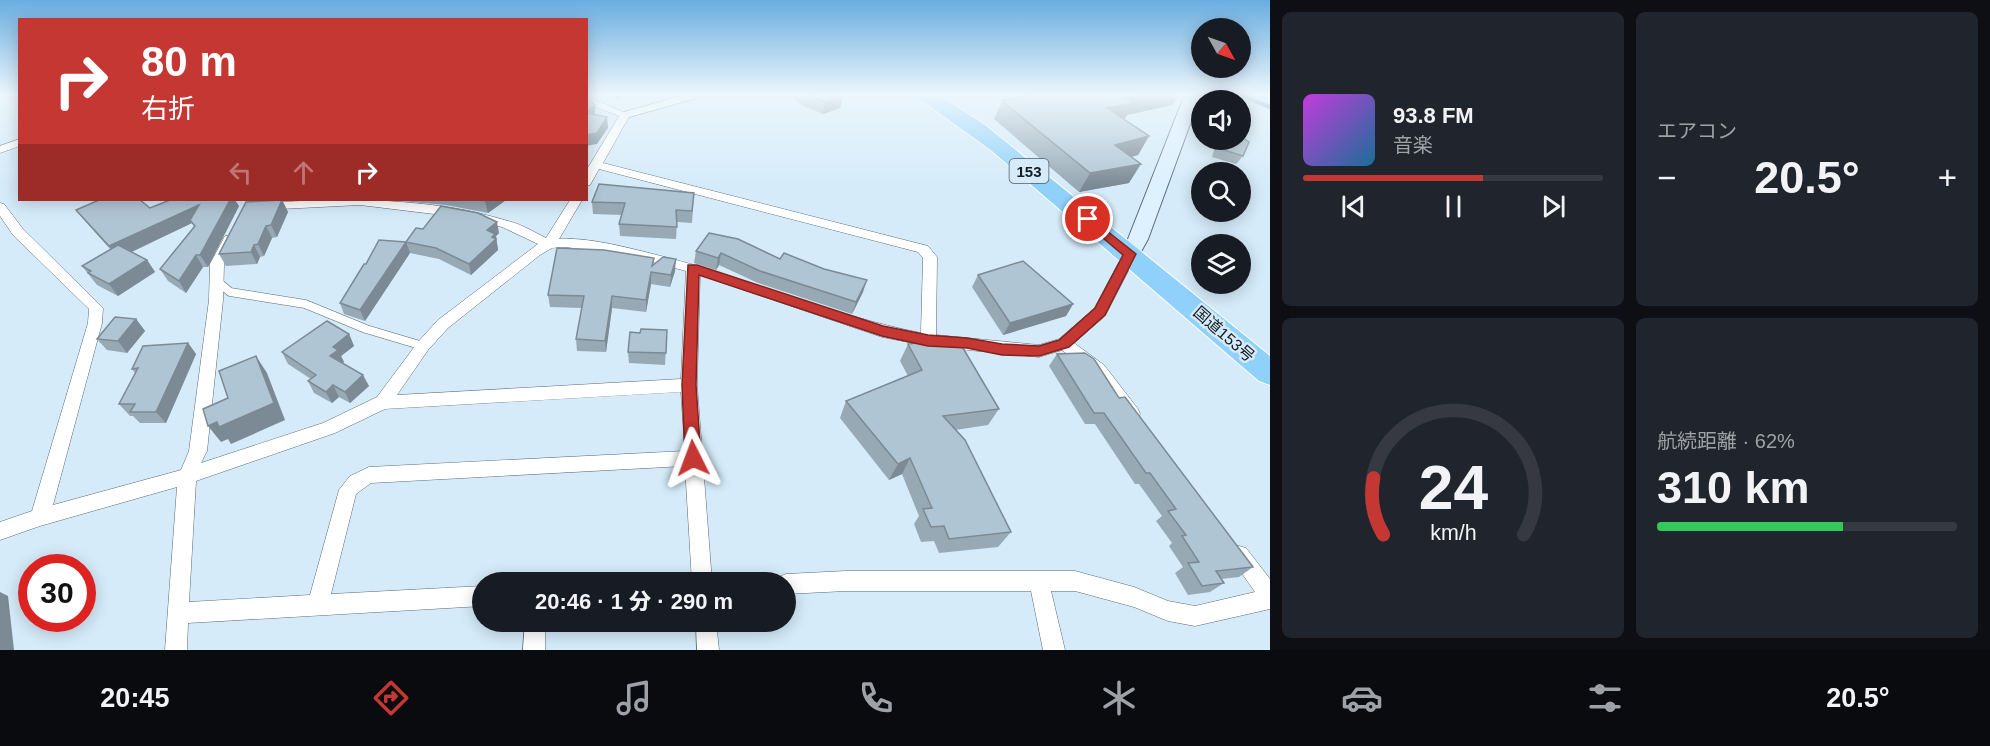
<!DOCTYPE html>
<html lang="ja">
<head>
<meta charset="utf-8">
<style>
	:root { --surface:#171b24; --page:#20242c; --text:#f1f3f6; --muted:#9ea1a6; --line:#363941; --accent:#c53732 }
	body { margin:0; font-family:Helvetica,"Noto Sans JP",sans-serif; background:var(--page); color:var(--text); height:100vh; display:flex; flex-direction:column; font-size:22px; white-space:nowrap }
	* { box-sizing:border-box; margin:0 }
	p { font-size:20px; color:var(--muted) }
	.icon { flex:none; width:33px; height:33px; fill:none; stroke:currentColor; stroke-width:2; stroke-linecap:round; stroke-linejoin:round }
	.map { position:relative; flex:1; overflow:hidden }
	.panel { display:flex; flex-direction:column; gap:12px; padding:12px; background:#0d0f14; width:720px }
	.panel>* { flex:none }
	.banner { position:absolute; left:18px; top:18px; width:570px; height:183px; border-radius:0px; box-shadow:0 3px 15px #0003; background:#c53732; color:#fff; overflow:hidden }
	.needle { width:39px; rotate:130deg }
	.buttons { position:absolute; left:1191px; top:18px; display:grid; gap:12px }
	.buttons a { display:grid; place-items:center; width:60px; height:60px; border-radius:50%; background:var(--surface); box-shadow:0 3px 15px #0003; font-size:30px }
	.speed { position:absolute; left:18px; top:554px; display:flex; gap:12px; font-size:30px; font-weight:700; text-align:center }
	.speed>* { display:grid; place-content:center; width:78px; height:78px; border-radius:50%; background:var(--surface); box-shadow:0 3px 15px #0003; line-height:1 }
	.speed .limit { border:9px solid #d22; background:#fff; color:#111 }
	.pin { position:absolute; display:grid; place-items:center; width:51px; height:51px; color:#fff; margin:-26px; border:3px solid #fff; border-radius:50%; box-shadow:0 2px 6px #0007 }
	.me { position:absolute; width:66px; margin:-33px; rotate:357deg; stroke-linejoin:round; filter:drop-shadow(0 0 4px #0008) }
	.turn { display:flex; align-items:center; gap:21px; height:126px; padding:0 24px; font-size:27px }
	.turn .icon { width:78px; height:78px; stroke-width:2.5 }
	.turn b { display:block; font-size:42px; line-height:51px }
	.lanes { display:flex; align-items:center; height:57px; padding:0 24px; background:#0003; justify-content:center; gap:30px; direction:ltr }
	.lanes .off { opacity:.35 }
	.big { font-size:45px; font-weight:800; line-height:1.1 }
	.panel .widget { flex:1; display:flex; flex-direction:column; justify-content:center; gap:9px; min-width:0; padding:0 21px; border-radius:9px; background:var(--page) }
	.panel .dial { align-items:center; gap:0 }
	.dial svg { height:156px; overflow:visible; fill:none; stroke:var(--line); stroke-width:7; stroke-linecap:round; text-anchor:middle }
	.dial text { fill:var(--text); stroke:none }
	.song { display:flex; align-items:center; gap:18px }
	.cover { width:72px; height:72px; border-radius:9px; background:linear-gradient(135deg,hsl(290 70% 55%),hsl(200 70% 35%)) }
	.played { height:6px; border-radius:3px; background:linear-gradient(90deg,var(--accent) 60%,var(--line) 60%) }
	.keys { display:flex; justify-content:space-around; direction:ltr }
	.heat { display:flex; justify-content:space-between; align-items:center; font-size:33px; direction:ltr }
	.charge { height:9px; border-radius:4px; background:linear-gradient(90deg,#34c759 62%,var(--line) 0) }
	.panel .tiles { flex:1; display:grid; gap:12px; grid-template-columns:repeat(2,1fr) }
	.trip { position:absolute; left:472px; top:572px; width:324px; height:60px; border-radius:30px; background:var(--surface); box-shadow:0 3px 15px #0003; font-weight:800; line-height:60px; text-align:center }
	.tabs { display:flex; height:96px; justify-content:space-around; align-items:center; background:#090b0e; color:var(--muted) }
	.tabs .icon { width:42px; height:42px }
	.tabs .on { color:var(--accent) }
	.tabs b { font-size:27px; color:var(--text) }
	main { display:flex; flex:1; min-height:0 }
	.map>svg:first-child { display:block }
</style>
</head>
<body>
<main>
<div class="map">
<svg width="1270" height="650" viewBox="0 0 1270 650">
	<rect width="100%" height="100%" fill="#d5ebf9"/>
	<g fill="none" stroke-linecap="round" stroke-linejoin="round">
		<!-- stream -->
		<path stroke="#3c7a9f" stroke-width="4.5" d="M1239,94L1270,107"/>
		<defs>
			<path id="lane-far1" d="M625,115L699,94"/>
			<path id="lane" d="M217,281L230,292L305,304L366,329L423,346"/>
			<g id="street">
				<path d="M586,96L630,115L603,163L928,246L937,257L936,335L1039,345L1059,339L1094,309L1125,251H1135L1137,254L1105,316L1074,343L1104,365L1138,409L1140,414L1138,419L1132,421L1126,419L1092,373L1062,350L1039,357L928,346L882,337L700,275L697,385L712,582H692L685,466L371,483L356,494L331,594L483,586V606L188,623L187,650H165L177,487L40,526L0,540V522L32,511L88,323L89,309L13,235L0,216V203L4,204L23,229L103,308L102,323L53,505L181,470L189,451L209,300L210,264L225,236H235L237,239L224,264L223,300L207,451L201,463L323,423L377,397L418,342L438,320L538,244L502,227L459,217L360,205L261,210L259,207L261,204L265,203C346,198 429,197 508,221C521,224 534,232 546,238L570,200H582L559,239C587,237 625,247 653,254C744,276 829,315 921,333L923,258L918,252L599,169L590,185L586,186V171L619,116L586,103ZM565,247L629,256L686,271L681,379L397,395L428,350L448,328L540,255L552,248ZM681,392L685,451L369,467L350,476L339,490L310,595L189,602L196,481L335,433L385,409Z"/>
				<path d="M20,139V146L0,153V146Z"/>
				<path d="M1239,546L1246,548L1270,579V609L1195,626L1168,621L1134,607L1075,591H1051L1065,650H1043L1031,591H846L786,594V582H777L779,577L786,574L846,571H1075L1134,587L1168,601L1195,606L1255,592L1229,555L1232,548Z"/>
				<path d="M525,621H545V650H523Z"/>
				<path d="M696,621H716L719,650H697Z"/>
			</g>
			<path id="secondary" d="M1185,94H1201L1148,239L1137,259L1130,261L1123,259L1120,254L1128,239Z"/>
			<path id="highway" d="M913,94H937L985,125L1270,356V385L1259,381L992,151Z"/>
		</defs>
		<!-- lane-far1 casing -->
		<use href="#lane-far1" stroke="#576a77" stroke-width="8"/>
		<!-- lane casing -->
		<use href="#lane" stroke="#576a77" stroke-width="9"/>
		<!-- street casing -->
		<use href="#street" stroke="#576a77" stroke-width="1"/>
		<!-- secondary casing -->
		<use href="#secondary" stroke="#576a77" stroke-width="2"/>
		<!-- highway casing -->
		<use href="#highway" stroke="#fff" stroke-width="2"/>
		<!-- lane-far1 -->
		<use href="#lane-far1" stroke="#fff" stroke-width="6"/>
		<!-- lane -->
		<use href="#lane" stroke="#fff" stroke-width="8"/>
		<!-- street -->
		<use href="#street" fill="#fff" fill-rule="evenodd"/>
		<!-- secondary -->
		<use href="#secondary" fill="#ddf1fe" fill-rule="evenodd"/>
		<!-- highway -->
		<use href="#highway" fill="#8fd1fb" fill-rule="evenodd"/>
	</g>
	<!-- wall -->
	<g fill="#97a9b5">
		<path d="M602,94H624L618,99Z"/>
		<path d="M790,94H841L840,108L823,114L801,105Z"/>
		<path d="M1016,94H1179L1172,105L1127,115L1124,120L1149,136L1138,155L1132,157L1129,183L1079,192L994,119L1002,101L1020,97Z"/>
		<path d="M1217,140H1240L1243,156L1236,164L1212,157Z"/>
		<path d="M694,193L692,223L677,222L676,239L620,236L619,224L622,215L593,214L592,202Z"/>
		<path d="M263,200H292H282L288,212L277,237L272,238L264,256L260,257L257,264L226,266L219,254L264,201Z"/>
		<path d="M390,200H506L488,213L446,205Z"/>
		<path d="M239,206L208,267H203L186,293L168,281L160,269L194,227L192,223L132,252L147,260L155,272L118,296L97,285L82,266L110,249L85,221L76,210Z"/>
		<path d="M423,229L499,233L496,236L498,250L471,275L439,259L410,253L365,321L344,314L340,303L366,264L406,242Z"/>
		<path d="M696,251L780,259L824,269L863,292L852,314L758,283L719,265L716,270L694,263Z"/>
		<path d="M654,258L653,265L675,271L670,287L651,284L646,312L612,308L606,352L577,351L576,339L582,308L550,307L548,295Z"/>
		<path d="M978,275L1073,304L1066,316L1003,335L972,287Z"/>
		<path d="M136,319L145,331L127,353L107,350L97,339Z"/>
		<path d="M667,330L665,365L629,363L628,352L640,333Z"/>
		<path d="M349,334L354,346L341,356L344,362L342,363L369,386L350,403L339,397L332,403L314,393L308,381L311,379L288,364L282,352Z"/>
		<path d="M188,343L196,354L166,423H140L133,416H130L119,404L135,373L132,369Z"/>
		<path d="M908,344L999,409L988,425L955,430L1011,532L998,547L939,553L934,541L921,542L914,524L919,516L902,474L889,480L840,418L846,401L908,376L900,361Z"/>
		<path d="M1057,354L1119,398L1253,567L1239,577L1221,579L1224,583L1210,592L1188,595L1175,573L1183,567L1169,546L1172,543L1156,521L1162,516L1139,484H1135L1095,424H1085L1049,366Z"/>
	</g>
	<!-- shaded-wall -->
	<g fill="#7b8a94">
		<path d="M618,94H624L618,99Z"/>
		<path d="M1149,94H1179L1172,105L1127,115L1123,121L1107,108L1127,99Z"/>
		<path d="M843,96L840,108L823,114L825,102Z"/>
		<path d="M595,105V117L586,123V112Z"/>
		<path d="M607,117L608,128L597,144L586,146V135Z"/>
		<path d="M1149,136L1138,155L1104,163L1115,145Z"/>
		<path d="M1141,164L1129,183L1079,192L1090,173Z"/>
		<path d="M230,200H235L239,206L208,267L200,255Z"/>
		<path d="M282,200L288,212L277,237L271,225Z"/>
		<path d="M488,200H506L488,213L485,201Z"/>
		<path d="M199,205L190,220L192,223L118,258L109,246Z"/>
		<path d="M497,222L499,233L496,236L498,250L471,275L469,264L487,230Z"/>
		<path d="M266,226L272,238L264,256L258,244Z"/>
		<path d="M406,242L410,253L365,321L360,310Z"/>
		<path d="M254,245L260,257L257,264L251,252Z"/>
		<path d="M721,253L719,265L716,270L718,258Z"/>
		<path d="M196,255L203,267L186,293L179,281Z"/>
		<path d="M676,259L675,271L670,287L671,275Z"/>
		<path d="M147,260L155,272L118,296L109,284Z"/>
		<path d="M651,272V284L646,312V300Z"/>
		<path d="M867,280L863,292L852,314L856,302Z"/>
		<path d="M612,296V308L606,352L605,341Z"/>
		<path d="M1073,304L1066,316L1003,335L1010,323Z"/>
		<path d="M136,319L145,331L127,353L118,341Z"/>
		<path d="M349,334L354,346L341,356L344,362L336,368L330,356L333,347Z"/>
		<path d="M188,343L196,354L166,423L156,412Z"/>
		<path d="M256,356L267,373L285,420L231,444L228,439L221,442L208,426L217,422Z"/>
		<path d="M363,375L369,386L350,403L345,392Z"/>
		<path d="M333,385L339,397L332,403L326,392Z"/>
		<path d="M910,458L902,474L889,480L898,464Z"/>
		<path d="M0,592L8,596L14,650H0Z"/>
	</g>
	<!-- building -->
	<g fill="#b0c5d3" stroke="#7b8a94" stroke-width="1.5">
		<path d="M806,94H841L843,96L825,102Z"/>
		<path d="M1035,94H1149L1127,99L1134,103L1107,108L1149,136L1115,145L1141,164L1090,173L1002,101Z"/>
		<path d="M586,96L595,105L586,112Z"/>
		<path d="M586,113L607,117L597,133L586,135Z"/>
		<path d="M1240,136L1249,142L1243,156L1218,148L1221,140H1240Z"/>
		<path d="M599,184L694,193L692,211L676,210L677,227L619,224L625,203L592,202Z"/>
		<path d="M99,200H140L150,208L170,200H230L200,255H196L179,281L160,269L195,226L190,220L199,205L109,246L76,210Z"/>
		<path d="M282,200L271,225L266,226L258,244L254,245L251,252L219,254L246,202Z"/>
		<path d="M441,206L478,213L497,222L487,230L495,234L492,237L496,239L469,264L436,248L406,242L360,310L340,303L364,264H366L379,240L406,242L416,228L423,229Z"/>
		<path d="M709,233L738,239L780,259L784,253L824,269L867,280L856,302L760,271L721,253L718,258L696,251Z"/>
		<path d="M118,245L147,260L109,284L88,273L91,271L82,266Z"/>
		<path d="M557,248L604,250L654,258L652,266L663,257L676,259L671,275L651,272L646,300L612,296L605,341L576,339L584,296L548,295Z"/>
		<path d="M1023,261L1073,304L1010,323L978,275Z"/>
		<path d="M115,317L136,319L118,341L97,339Z"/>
		<path d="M327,321L349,334L333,347L338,350L330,356L363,375L345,392L333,385L326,392L308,381L316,375L282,352Z"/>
		<path d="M641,329L667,330L666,353L628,352L630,332L640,333Z"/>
		<path d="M957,338L999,409L943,416L965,440L1011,532L949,539L944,526L931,527L923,509L932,508L910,458L898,464L846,401L922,370L908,344Z"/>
		<path d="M188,343L156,412H130L135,404H119L138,368L132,369L143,346Z"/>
		<path d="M1085,353L1094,359L1119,398L1125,397L1253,567L1216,571L1224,583L1202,586L1188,563L1199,562L1182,536L1186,535L1168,511L1176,509L1150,473H1146L1104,413H1094L1057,354Z"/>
		<path d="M256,356L274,403L219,427L217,422L208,426L203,409L228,398L219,371Z"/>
	</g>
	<!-- sky -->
	<linearGradient id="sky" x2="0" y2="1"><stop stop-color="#69ade0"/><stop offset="0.51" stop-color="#ecf6fc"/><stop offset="1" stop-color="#ecf6fc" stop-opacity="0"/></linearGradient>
	<rect width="1270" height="185" fill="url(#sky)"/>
	<!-- route -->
	<path fill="#c53732" stroke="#802420" stroke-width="1.5" d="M1088,216L1136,254L1105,315L1069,347L1039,356L1002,355L967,348L928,346L882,336L699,275L696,385L701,458L699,463L693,465L688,463L685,458L682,385L688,265H697L883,326L928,335L967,338L1002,344L1039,346L1059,340L1095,308L1123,255L1084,222V217Z"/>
	<g text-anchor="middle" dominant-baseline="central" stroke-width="5" stroke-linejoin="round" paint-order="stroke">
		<!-- shield labels -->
		<rect fill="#d5ebf9" stroke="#4f5b62" stroke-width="1.5" x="1009.5" y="159" width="39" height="24" rx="4.5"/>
		<g font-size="15" font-weight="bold" fill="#151d22">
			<text x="1029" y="171">153</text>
		</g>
		<!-- street labels -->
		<g font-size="16" fill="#151d22" stroke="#d5ebf9">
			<text transform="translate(1224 334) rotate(41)">国道153号</text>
		</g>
	</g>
</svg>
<div class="buttons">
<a><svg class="needle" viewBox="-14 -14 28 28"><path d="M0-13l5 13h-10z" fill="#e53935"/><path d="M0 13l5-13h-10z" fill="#9ea1a6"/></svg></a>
<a><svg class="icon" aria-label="sound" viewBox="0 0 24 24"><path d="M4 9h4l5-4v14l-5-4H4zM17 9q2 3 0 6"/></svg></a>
<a><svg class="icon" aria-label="search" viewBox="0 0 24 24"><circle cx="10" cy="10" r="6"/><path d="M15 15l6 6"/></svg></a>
<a><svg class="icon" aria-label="layers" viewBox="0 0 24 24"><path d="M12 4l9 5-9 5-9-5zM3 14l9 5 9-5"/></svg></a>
</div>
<div class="speed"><div class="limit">30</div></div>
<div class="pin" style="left:1088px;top:219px;background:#d93025"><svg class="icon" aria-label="arrive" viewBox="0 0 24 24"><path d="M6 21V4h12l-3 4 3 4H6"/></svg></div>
<svg class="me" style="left:693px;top:458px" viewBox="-20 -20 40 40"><path d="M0-17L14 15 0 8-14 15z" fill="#c53732" stroke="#fff" stroke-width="4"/></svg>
<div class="trip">20:46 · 1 分 · 290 m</div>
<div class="banner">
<div class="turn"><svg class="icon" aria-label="right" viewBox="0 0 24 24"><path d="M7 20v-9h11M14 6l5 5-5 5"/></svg><div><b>80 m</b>右折</div></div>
<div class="lanes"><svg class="icon off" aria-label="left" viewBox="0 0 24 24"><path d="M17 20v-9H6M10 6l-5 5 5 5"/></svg><svg class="icon off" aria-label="ahead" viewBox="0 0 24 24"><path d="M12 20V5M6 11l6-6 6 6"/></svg><svg class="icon" aria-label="right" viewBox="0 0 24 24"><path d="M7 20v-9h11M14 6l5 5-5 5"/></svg></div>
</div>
</div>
<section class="panel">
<div class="tiles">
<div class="widget">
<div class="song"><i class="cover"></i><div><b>93.8 FM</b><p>音楽</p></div></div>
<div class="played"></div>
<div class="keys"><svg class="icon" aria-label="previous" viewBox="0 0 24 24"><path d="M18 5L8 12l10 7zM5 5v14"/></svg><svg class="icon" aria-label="pause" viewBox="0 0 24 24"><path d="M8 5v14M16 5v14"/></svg><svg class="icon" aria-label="next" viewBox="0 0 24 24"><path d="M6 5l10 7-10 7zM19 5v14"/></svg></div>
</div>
<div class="widget"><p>エアコン</p>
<div class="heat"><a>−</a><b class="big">20.5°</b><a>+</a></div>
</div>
<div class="widget dial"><svg viewBox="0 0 100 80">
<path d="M14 69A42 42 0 1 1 86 69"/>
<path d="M14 69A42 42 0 0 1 9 40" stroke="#c53732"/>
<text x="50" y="56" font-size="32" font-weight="700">24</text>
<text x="50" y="72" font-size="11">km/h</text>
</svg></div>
<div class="widget"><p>航続距離 · 62%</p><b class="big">310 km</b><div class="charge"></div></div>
</div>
</section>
</main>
<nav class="tabs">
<b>20:45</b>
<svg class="icon on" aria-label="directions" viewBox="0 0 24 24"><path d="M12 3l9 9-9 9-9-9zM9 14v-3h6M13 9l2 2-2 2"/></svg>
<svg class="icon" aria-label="music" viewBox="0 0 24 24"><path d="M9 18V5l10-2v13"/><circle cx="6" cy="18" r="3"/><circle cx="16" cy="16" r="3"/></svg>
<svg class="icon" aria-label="phone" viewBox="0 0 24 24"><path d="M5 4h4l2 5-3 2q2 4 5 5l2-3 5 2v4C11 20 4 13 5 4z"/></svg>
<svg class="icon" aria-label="climate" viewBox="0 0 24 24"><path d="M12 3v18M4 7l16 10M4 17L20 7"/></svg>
<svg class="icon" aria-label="car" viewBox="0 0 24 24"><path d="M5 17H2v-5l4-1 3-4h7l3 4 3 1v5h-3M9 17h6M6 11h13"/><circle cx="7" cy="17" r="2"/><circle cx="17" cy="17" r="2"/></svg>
<svg class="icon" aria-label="filters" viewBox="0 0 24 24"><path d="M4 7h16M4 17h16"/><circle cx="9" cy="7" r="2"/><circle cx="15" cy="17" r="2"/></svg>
<b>20.5°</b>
</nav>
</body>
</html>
